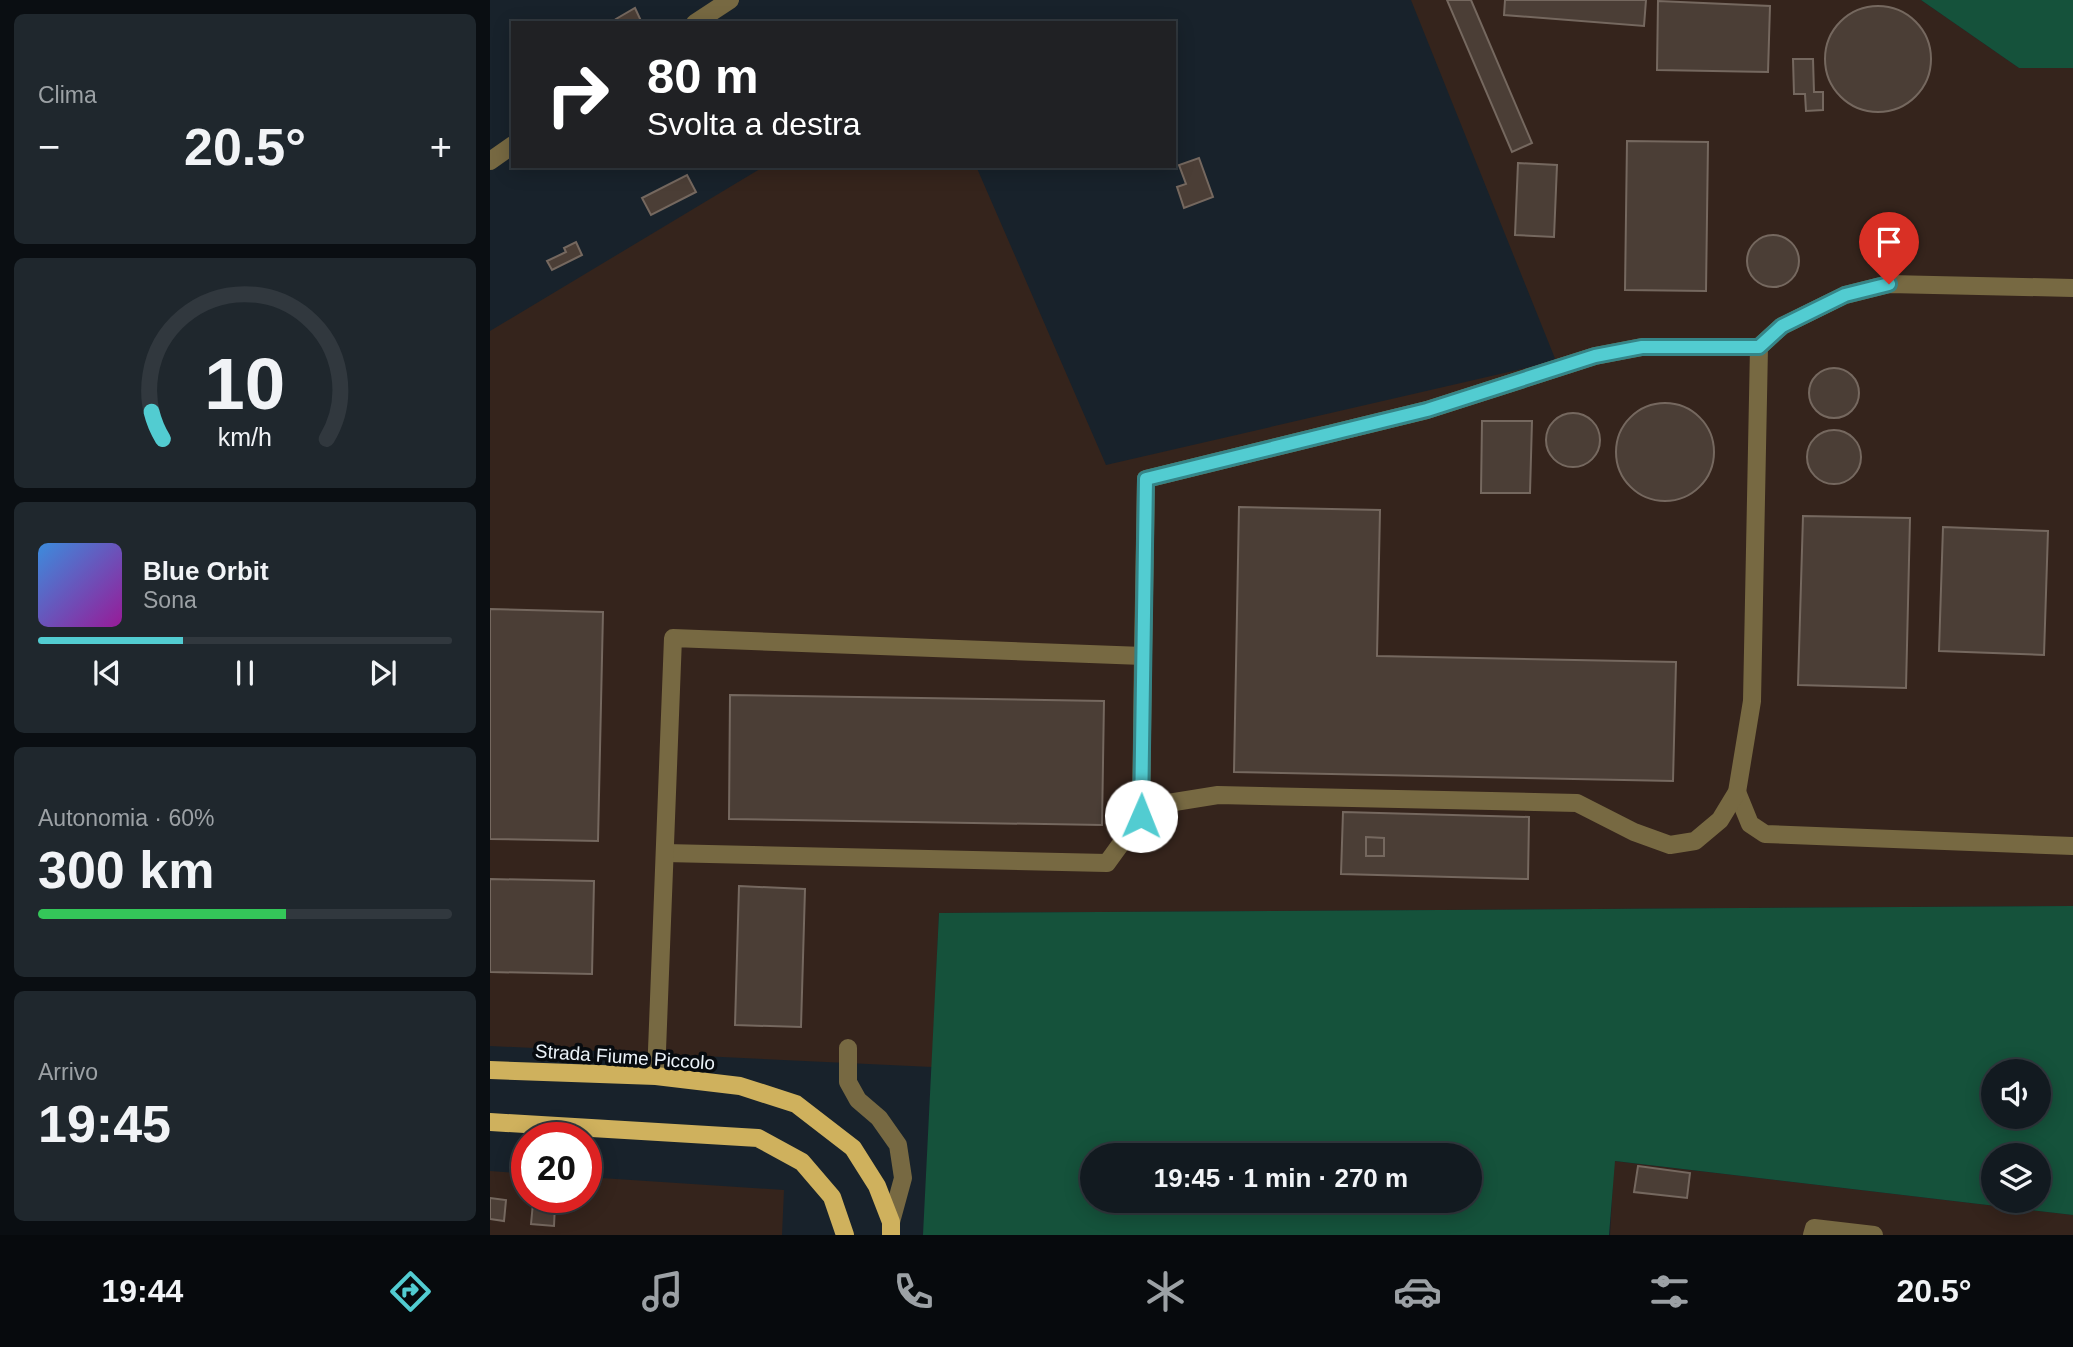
<!DOCTYPE html>
<html lang="it">
<head>
<meta charset="utf-8">
<style>
	:root { --surface:#121a20; --page:#1f272d; --text:#f1f3f6; --muted:#9ca1a5; --line:#31383e; --accent:#52ccd1 }
	body { margin:0; font-family:Helvetica,sans-serif; background:var(--page); color:var(--text); height:100vh; display:flex; flex-direction:column; font-size:26px; white-space:nowrap }
	* { box-sizing:border-box; margin:0 }
	p { font-size:23px; color:var(--muted) }
	.icon { flex:none; width:38px; height:38px; fill:none; stroke:currentColor; stroke-width:2; stroke-linecap:round; stroke-linejoin:round }
	.map { position:relative; flex:1; overflow:hidden }
	.side { display:flex; flex-direction:column; gap:14px; padding:14px; background:#0a0e12; width:490px }
	.side>* { flex:none }
	.top-card { position:absolute; left:21px; top:21px; width:665px; height:147px; border-radius:0px; box-shadow:0 4px 18px #0003,0 0 0 2px var(--line); background:#202124; color:#fff; overflow:hidden }
	.tools { position:absolute; left:1491px; top:1059px; display:grid; gap:14px }
	.tools a { display:grid; place-items:center; width:70px; height:70px; border-radius:50%; background:var(--surface); box-shadow:0 4px 18px #0003,0 0 0 2px var(--line); font-size:35px }
	.speed { position:absolute; left:21px; top:1122px; display:flex; gap:14px; font-size:35px; font-weight:700; text-align:center }
	.speed>* { display:grid; place-content:center; width:91px; height:91px; border-radius:50%; background:var(--surface); box-shadow:0 4px 18px #0003,0 0 0 2px var(--line); line-height:1 }
	.speed .limit { border:10px solid #d22; background:#fff; color:#111 }
	.pin { position:absolute; display:grid; place-items:center; width:60px; height:60px; color:#fff; margin:-72px -30px; border-radius:50% 50% 50% 0; rotate:-45deg; box-shadow:0 0 7px #0007 }
	.pin .icon { rotate:45deg }
	.me { position:absolute; width:77px; margin:-38px; rotate:1deg; stroke-linejoin:round; filter:drop-shadow(0 0 5px #0008) }
	.turn { display:flex; align-items:center; gap:24px; height:147px; padding:0 21px; font-size:32px }
	.turn .icon { width:91px; height:91px; stroke-width:2.5 }
	.turn b { display:block; font-size:49px; line-height:60px }
	.big { font-size:52px; font-weight:700; line-height:1.1 }
	.side .widget { flex:1; display:flex; flex-direction:column; justify-content:center; gap:10px; min-width:0; padding:0 24px; border-radius:10px; background:var(--page) }
	.side .dial { align-items:center; gap:0 }
	.dial svg { height:182px; overflow:visible; fill:none; stroke:var(--line); stroke-width:7; stroke-linecap:round; text-anchor:middle }
	.dial text { fill:var(--text); stroke:none }
	.song { display:flex; align-items:center; gap:21px }
	.cover { width:84px; height:84px; border-radius:10px; background:linear-gradient(135deg,hsl(210 70% 55%),hsl(300 70% 35%)) }
	.played { height:7px; border-radius:4px; background:linear-gradient(90deg,var(--accent) 35%,var(--line) 35%) }
	.keys { display:flex; justify-content:space-around; direction:ltr }
	.heat { display:flex; justify-content:space-between; align-items:center; font-size:38px; direction:ltr }
	.charge { height:10px; border-radius:5px; background:linear-gradient(90deg,#34c759 60%,var(--line) 0) }
	.trip { position:absolute; left:590px; top:1143px; width:402px; height:70px; border-radius:35px; background:var(--surface); box-shadow:0 4px 18px #0003,0 0 0 2px var(--line); font-weight:700; line-height:70px; text-align:center }
	.tab-bar { display:flex; height:112px; justify-content:space-around; align-items:center; background:#070a0d; color:var(--muted) }
	.tab-bar .icon { width:49px; height:49px }
	.tab-bar .active { color:var(--accent) }
	.tab-bar b { font-size:32px; color:var(--text) }
	main { display:flex; flex:1; min-height:0 }
	.map>svg:first-child { display:block }
</style>
</head>
<body>
<main>
<section class="side">
<div class="widget"><p>Clima</p>
<div class="heat"><a>−</a><b class="big">20.5°</b><a>+</a></div>
</div>
<div class="widget dial"><svg viewBox="0 0 100 80">
<path d="M14 69A42 42 0 1 1 86 69"/>
<path d="M14 69A42 42 0 0 1 9 57" stroke="#52ccd1"/>
<text x="50" y="56" font-size="32" font-weight="700">10</text>
<text x="50" y="72" font-size="11">km/h</text>
</svg></div>
<div class="widget">
<div class="song"><i class="cover"></i><div><b>Blue Orbit</b><p>Sona</p></div></div>
<div class="played"></div>
<div class="keys"><svg class="icon" aria-label="previous" viewBox="0 0 24 24"><path d="M18 5L8 12l10 7zM5 5v14"/></svg><svg class="icon" aria-label="pause" viewBox="0 0 24 24"><path d="M8 5v14M16 5v14"/></svg><svg class="icon" aria-label="next" viewBox="0 0 24 24"><path d="M6 5l10 7-10 7zM19 5v14"/></svg></div>
</div>
<div class="widget"><p>Autonomia · 60%</p><b class="big">300 km</b><div class="charge"></div></div>
<div class="widget"><p>Arrivo</p><b class="big">19:45</b></div>
</section>
<div class="map">
<svg width="1583" height="1235" viewBox="0 0 1583 1235">
	<rect width="100%" height="100%" fill="#18222b"/>
	<!-- industrial -->
	<g fill="#35241c">
		<path d="M921,0H1431L1529,68H1583V906L449,913L442,1067L0,1046V331L275,166H486L616,465L1066,361Z"/>
		<path d="M1124,1161L1583,1215V1235H1120Z"/>
		<path d="M0,1171L37,1174V1197H96V1177L294,1190L292,1235H0Z"/>
	</g>
	<!-- green -->
	<g fill="#15523b" fill-rule="evenodd">
		<path d="M1431,0H1583V68H1529Z"/>
		<path d="M1583,906V1215L1125,1161L1119,1235H433L449,913ZM1503,1071H1549V1116H1503ZM602,1155H980V1200H602ZM1503,1155H1549V1200H1503Z"/>
	</g>
	<!-- building -->
	<g fill="#4b3e36" stroke="#75685f" stroke-width="2">
		<path d="M957,0H981L1042,143L1022,152Z"/>
		<path d="M1015,0H1156L1154,26L1014,15Z"/>
		<path d="M1168,1L1280,6L1278,72L1167,70Z"/>
		<circle cx="1388" cy="59" r="53"/>
		<path d="M145,8L152,23H129L126,19Z"/>
		<path d="M1303,59H1323L1324,92H1333V110L1316,111L1315,94H1304Z"/>
		<path d="M1137,141L1218,142L1216,291L1135,290Z"/>
		<path d="M709,158L723,197L694,208L687,187L696,184L689,165Z"/>
		<path d="M1028,163L1067,165L1064,237L1025,235Z"/>
		<path d="M197,175L206,192L161,215L152,198Z"/>
		<circle cx="1283" cy="261" r="26"/>
		<path d="M86,242L92,255L62,270L57,261L76,252L74,248Z"/>
		<circle cx="1344" cy="393" r="25"/>
		<circle cx="1175" cy="452" r="49"/>
		<circle cx="1083" cy="440" r="27"/>
		<path d="M992,421H1042L1040,493H991Z"/>
		<circle cx="1344" cy="457" r="27"/>
		<path d="M749,507L890,510L887,656L1186,662L1183,781L744,772Z"/>
		<path d="M1313,516L1420,518L1416,688L1308,685Z"/>
		<path d="M1453,527L1558,531L1554,655L1449,651Z"/>
		<path d="M0,609L113,612L108,841L0,839Z"/>
		<path d="M240,695L614,701L612,825L239,819Z"/>
		<path d="M853,812L1039,817L1038,879L851,874Z"/>
		<path d="M876,837L894,838V856H876Z"/>
		<path d="M0,879L104,881L102,974L0,972Z"/>
		<path d="M249,886L315,889L311,1027L245,1025Z"/>
		<path d="M1148,1166L1200,1173L1197,1198L1144,1192Z"/>
		<path d="M0,1198L16,1200L14,1221L0,1219Z"/>
		<path d="M43,1203L65,1204L64,1226L41,1224Z"/>
	</g>
	<g fill="none" stroke-linecap="round" stroke-linejoin="round">
		<!-- minor -->
		<g stroke="#776942" stroke-width="18">
			<path d="M205,23L240,0"/>
			<path d="M0,161L23,145"/>
			<path d="M1247,792L1260,824L1275,834L1583,846"/>
			<path d="M651,816L653,656"/>
			<path d="M175,853L617,863L651,816L672,804L728,795L1087,803L1144,832L1180,845L1205,841L1230,820L1247,792L1262,701L1269,347L1292,326L1355,295L1399,284L1583,288"/>
			<path d="M358,1048V1082L368,1100L389,1118L408,1145L413,1178L401,1222"/>
			<path d="M166,1076L183,638L653,656L656,479L937,410L1105,356L1152,347H1269"/>
			<path d="M1322,1235L1324,1228L1384,1235"/>
		</g>
		<!-- major -->
		<g stroke="#cfb15d" stroke-width="18">
			<path d="M0,1070L166,1076L250,1086L306,1104L363,1148L387,1186L401,1222V1235"/>
			<path d="M0,1122L268,1138L312,1162L342,1197L355,1235"/>
		</g>
	</g>
	<g fill="none" stroke-linecap="round" stroke-linejoin="round">
		<defs>
			<path id="route" d="M651,816L656,479L937,410L1105,356L1152,347H1269L1292,326L1355,295L1399,284"/>
		</defs>
		<!-- route casing -->
		<use href="#route" stroke="#358588" stroke-width="18"/>
		<!-- route -->
		<use href="#route" stroke="#52ccd1" stroke-width="12"/>
	</g>
	<g text-anchor="middle" dominant-baseline="central" stroke-width="7" stroke-linejoin="round" paint-order="stroke">
		<!-- street labels -->
		<g font-size="19" fill="#ecf3f9" stroke="#070b0f">
			<text transform="translate(135 1057) rotate(4)">Strada Fiume Piccolo</text>
		</g>
	</g>
</svg>
<div class="tools">
<a><svg class="icon" aria-label="sound" viewBox="0 0 24 24"><path d="M4 9h4l5-4v14l-5-4H4zM17 9q2 3 0 6"/></svg></a>
<a><svg class="icon" aria-label="layers" viewBox="0 0 24 24"><path d="M12 4l9 5-9 5-9-5zM3 14l9 5 9-5"/></svg></a>
</div>
<div class="speed"><div class="limit">20</div></div>
<div class="pin" style="left:1399px;top:284px;background:#d93025"><svg class="icon" aria-label="arrive" viewBox="0 0 24 24"><path d="M6 21V4h12l-3 4 3 4H6"/></svg></div>
<svg class="me" style="left:651px;top:816px" viewBox="-20 -20 40 40"><circle r="19" fill="#fff"/><path d="M0-13L10 11 0 6-10 11z" fill="#52ccd1"/></svg>
<div class="trip">19:45 · 1 min · 270 m</div>
<div class="top-card">
<div class="turn"><svg class="icon" aria-label="right" viewBox="0 0 24 24"><path d="M7 20v-9h11M14 6l5 5-5 5"/></svg><div><b>80 m</b>Svolta a destra</div></div>
</div>
</div>
</main>
<nav class="tab-bar">
<b>19:44</b>
<svg class="icon active" aria-label="directions" viewBox="0 0 24 24"><path d="M12 3l9 9-9 9-9-9zM9 14v-3h6M13 9l2 2-2 2"/></svg>
<svg class="icon" aria-label="music" viewBox="0 0 24 24"><path d="M9 18V5l10-2v13"/><circle cx="6" cy="18" r="3"/><circle cx="16" cy="16" r="3"/></svg>
<svg class="icon" aria-label="phone" viewBox="0 0 24 24"><path d="M5 4h4l2 5-3 2q2 4 5 5l2-3 5 2v4C11 20 4 13 5 4z"/></svg>
<svg class="icon" aria-label="climate" viewBox="0 0 24 24"><path d="M12 3v18M4 7l16 10M4 17L20 7"/></svg>
<svg class="icon" aria-label="car" viewBox="0 0 24 24"><path d="M5 17H2v-5l4-1 3-4h7l3 4 3 1v5h-3M9 17h6M6 11h13"/><circle cx="7" cy="17" r="2"/><circle cx="17" cy="17" r="2"/></svg>
<svg class="icon" aria-label="filters" viewBox="0 0 24 24"><path d="M4 7h16M4 17h16"/><circle cx="9" cy="7" r="2"/><circle cx="15" cy="17" r="2"/></svg>
<b>20.5°</b>
</nav>
</body>
</html>
